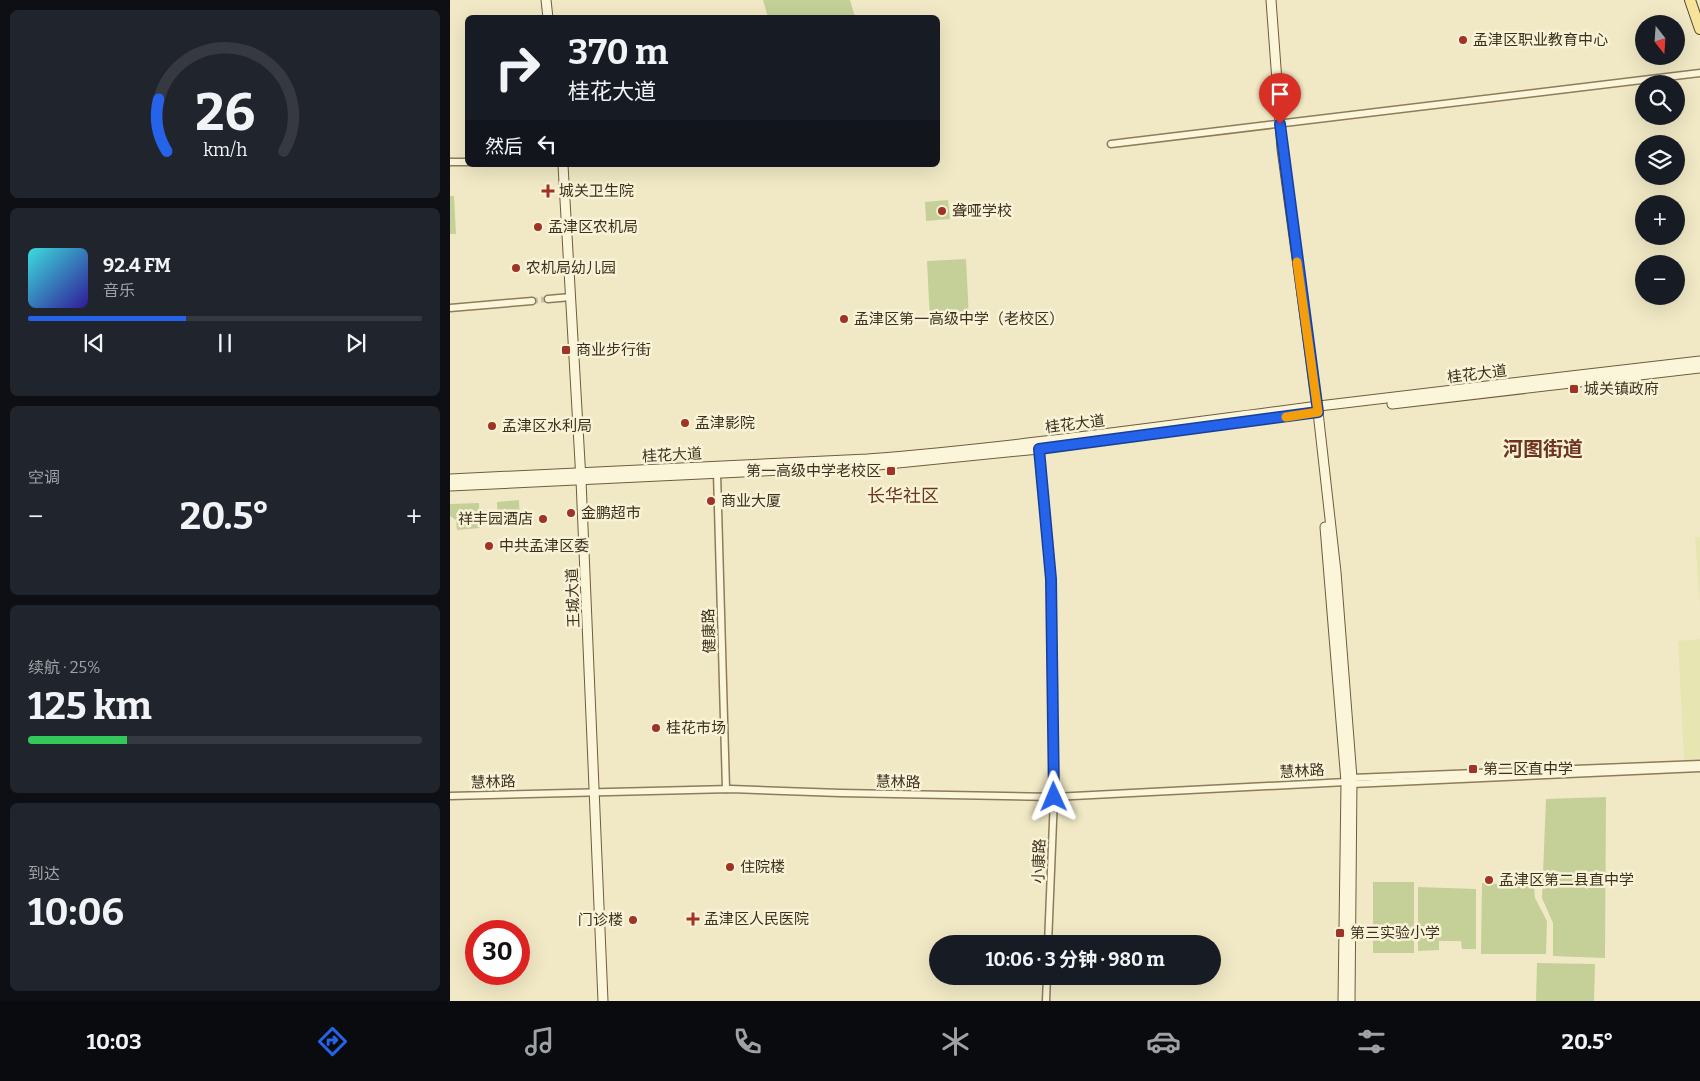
<!DOCTYPE html>
<html lang="zh">
<head>
<meta charset="utf-8">
<style>
	:root { --surface:#171b24; --page:#20242c; --text:#f1f3f6; --muted:#9ea1a6; --line:#363941; --accent:#2563eb }
	body { margin:0; font-family:Bitter,"Noto Sans SC",serif; background:var(--page); color:var(--text); height:100vh; display:flex; flex-direction:column; font-size:19px; white-space:nowrap }
	* { box-sizing:border-box; margin:0 }
	p { font-size:16px; color:var(--muted) }
	.icon { flex:none; width:28px; height:28px; fill:none; stroke:currentColor; stroke-width:2; stroke-linecap:round; stroke-linejoin:round }
	.map { position:relative; flex:1; overflow:hidden }
	.panel { display:flex; flex-direction:column; gap:10px; padding:10px; background:#0d0f14; width:450px }
	.panel>* { flex:none }
	.top-card { position:absolute; left:15px; top:15px; width:475px; height:152px; border-radius:8px; box-shadow:0 5px 20px #0002; background:#171b24; color:var(--text); overflow:hidden }
	.needle { width:32px; rotate:163deg }
	.buttons { position:absolute; left:1185px; top:15px; display:grid; gap:10px }
	.buttons a { display:grid; place-items:center; width:50px; height:50px; border-radius:50%; background:var(--surface); box-shadow:0 5px 20px #0002; font-size:25px }
	.speed { position:absolute; left:15px; top:920px; display:flex; gap:10px; font-size:25px; font-weight:700; text-align:center }
	.speed>* { display:grid; place-content:center; width:65px; height:65px; border-radius:50%; background:var(--surface); box-shadow:0 5px 20px #0002; line-height:1 }
	.speed .limit { border:8px solid #d22; background:#fff; color:#111 }
	.pin { position:absolute; display:grid; place-items:center; width:42px; height:42px; color:#fff; margin:-51px -21px; border-radius:50% 50% 50% 0; rotate:-45deg; box-shadow:0 0 5px #0007 }
	.pin .icon { rotate:45deg }
	.me { position:absolute; width:55px; margin:-28px; rotate:359deg; stroke-linejoin:round; filter:drop-shadow(0 0 4px #0008) }
	.turn { display:flex; align-items:center; gap:18px; height:105px; padding:0 20px; font-size:22px }
	.turn .icon { width:65px; height:65px; stroke-width:2.5 }
	.turn b { display:block; font-size:35px; line-height:42px }
	.then { display:flex; align-items:center; height:48px; padding:0 20px; background:#0003; gap:10px; font-size:19px }
	.big { font-size:38px; font-weight:700; line-height:1.1 }
	.panel .card { flex:1; display:flex; flex-direction:column; justify-content:center; gap:8px; min-width:0; padding:0 18px; border-radius:8px; background:var(--page) }
	.panel .dial { align-items:center; gap:0 }
	.dial svg { height:130px; overflow:visible; fill:none; stroke:var(--line); stroke-width:7; stroke-linecap:round; text-anchor:middle }
	.dial text { fill:var(--text); stroke:none }
	.song { display:flex; align-items:center; gap:15px }
	.cover { width:60px; height:60px; border-radius:8px; background:linear-gradient(135deg,hsl(180 70% 55%),hsl(250 70% 35%)) }
	.played { height:5px; border-radius:2px; background:linear-gradient(90deg,var(--accent) 40%,var(--line) 40%) }
	.keys { display:flex; justify-content:space-around; direction:ltr }
	.heat { display:flex; justify-content:space-between; align-items:center; font-size:28px; direction:ltr }
	.charge { height:8px; border-radius:4px; background:linear-gradient(90deg,#34c759 25%,var(--line) 0) }
	.trip { position:absolute; left:479px; top:935px; width:292px; height:50px; border-radius:25px; background:var(--surface); box-shadow:0 5px 20px #0002; font-weight:700; line-height:50px; text-align:center }
	.tab-bar { display:flex; height:80px; justify-content:space-around; align-items:center; background:#090b0e; color:var(--muted) }
	.tab-bar .icon { width:35px; height:35px }
	.tab-bar .current { color:var(--accent) }
	.tab-bar b { font-size:22px; color:var(--text) }
	main { display:flex; flex:1; min-height:0 }
	.map>svg:first-child { display:block }
</style>
</head>
<body>
<main>
<section class="panel">
<div class="card dial"><svg viewBox="0 0 100 80">
<path d="M14 69A42 42 0 1 1 86 69"/>
<path d="M14 69A42 42 0 0 1 9 37" stroke="#2563eb"/>
<text x="50" y="56" font-size="32" font-weight="700">26</text>
<text x="50" y="72" font-size="11">km/h</text>
</svg></div>
<div class="card">
<div class="song"><i class="cover"></i><div><b>92.4 FM</b><p>音乐</p></div></div>
<div class="played"></div>
<div class="keys"><svg class="icon" aria-label="previous" viewBox="0 0 24 24"><path d="M18 5L8 12l10 7zM5 5v14"/></svg><svg class="icon" aria-label="pause" viewBox="0 0 24 24"><path d="M8 5v14M16 5v14"/></svg><svg class="icon" aria-label="next" viewBox="0 0 24 24"><path d="M6 5l10 7-10 7zM19 5v14"/></svg></div>
</div>
<div class="card"><p>空调</p>
<div class="heat"><a>−</a><b class="big">20.5°</b><a>+</a></div>
</div>
<div class="card"><p>续航 · 25%</p><b class="big">125 km</b><div class="charge"></div></div>
<div class="card"><p>到达</p><b class="big">10:06</b></div>
</section>
<div class="map">
<svg width="1250" height="1001" viewBox="0 0 1250 1001">
	<rect width="100%" height="100%" fill="#f1e9c5"/>
	<!-- farmland -->
	<g fill="#e7e5b2">
		<path d="M1245,537H1250V605Z"/>
		<path d="M1250,639V759L1234,760L1228,641Z"/>
	</g>
	<!-- green -->
	<g fill="#c4d098">
		<path d="M313,0H400L405,17H318Z"/>
		<path d="M0,196H4L6,234H0Z"/>
		<path d="M498,200L500,219L476,221L475,202Z"/>
		<path d="M516,259L519,319L480,321L477,261Z"/>
		<path d="M69,500L70,526L48,527L47,502Z"/>
		<path d="M29,503L30,528L7,530L6,520L0,516V504Z"/>
		<path d="M1156,797L1155,958L1103,956V923L1092,898L1096,799Z"/>
		<rect x="923" y="882" width="41" height="71"/>
		<path d="M1032,883L1084,886L1085,898L1097,921L1096,954H1031Z"/>
		<path d="M968,887L1026,889V949H1012L1011,941H989V950L968,951Z"/>
		<path d="M1087,963L1145,964L1144,1001H1086Z"/>
	</g>
	<g fill="none" stroke-linecap="round" stroke-linejoin="round">
		<!-- street-tunnel -->
		<path stroke="#cdc4a4" stroke-width="6" stroke-dasharray="6 3" stroke-linecap="butt" d="M82,301L98,299"/>
		<defs>
			<g id="street">
				<path d="M661,144L1250,73"/>
				<path d="M0,162H18"/>
				<path d="M98,299L121,297"/>
				<path d="M0,308L82,301"/>
				<path d="M589,449L601,579L604,797L598,944"/>
				<path d="M267,473L276,789"/>
				<path d="M899,780L902,778L1250,764"/>
				<path d="M0,796L281,789L390,793L604,797L896,782L902,784L1250,768"/>
				<path d="M596,1001L597,976"/>
			</g>
			<g id="secondary">
				<path d="M96,0L98,18"/>
				<path d="M821,0L832,149L868,412L886,572L902,778L900,1001"/>
				<path d="M113,165L131,480L153,1001"/>
				<path d="M942,404L1250,368"/>
				<path d="M0,479L417,459C569,447 719,425 869,406C996,390 1123,376 1250,361"/>
				<path d="M0,486L418,466L589,449L647,441"/>
				<path d="M875,527L896,782L893,1001"/>
			</g>
			<path id="primary" d="M1240,0L1250,29"/>
		</defs>
		<!-- street casing -->
		<use href="#street" stroke="#8e7b5a" stroke-width="9"/>
		<!-- secondary casing -->
		<use href="#secondary" stroke="#705c3d" stroke-width="11"/>
		<!-- primary casing -->
		<use href="#primary" stroke="#5c482e" stroke-width="12"/>
		<!-- street -->
		<use href="#street" stroke="#fbf5da" stroke-width="6"/>
		<!-- secondary -->
		<use href="#secondary" stroke="#fbf5da" stroke-width="9"/>
		<!-- primary -->
		<use href="#primary" stroke="#f6e49c" stroke-width="10"/>
	</g>
	<g fill="none" stroke-linecap="round" stroke-linejoin="round">
		<defs>
			<path id="route" d="M604,797L601,579L589,449L868,412L830,124"/>
		</defs>
		<!-- route casing -->
		<use href="#route" stroke="#184099" stroke-width="12"/>
		<!-- route -->
		<use href="#route" stroke="#2563eb" stroke-width="9"/>
		<!-- slow -->
		<path stroke="#f59e0b" stroke-width="9" d="M836,417L868,412L847,262"/>
	</g>
	<!-- markers -->
	<g fill="#a13226" stroke="#f8f2d6" stroke-width="2">
		<circle cx="1013" cy="40" r="5"/>
		<path d="M95.5 183.5h5v5h5v5h-5v5h-5v-5h-5v-5h5z"/>
		<circle cx="492" cy="211" r="5"/>
		<circle cx="88" cy="227" r="5"/>
		<circle cx="66" cy="268" r="5"/>
		<circle cx="394" cy="319" r="5"/>
		<rect x="111" y="345" width="10" height="10" rx="2.5"/>
		<rect x="1119" y="384" width="10" height="10" rx="2.5"/>
		<circle cx="235" cy="423" r="5"/>
		<circle cx="42" cy="426" r="5"/>
		<rect x="436" y="466" width="10" height="10" rx="2.5"/>
		<circle cx="261" cy="501" r="5"/>
		<circle cx="121" cy="513" r="5"/>
		<circle cx="93" cy="519" r="5"/>
		<circle cx="39" cy="546" r="5"/>
		<circle cx="206" cy="728" r="5"/>
		<rect x="1018" y="764" width="10" height="10" rx="2.5"/>
		<circle cx="280" cy="867" r="5"/>
		<circle cx="1039" cy="880" r="5"/>
		<path d="M240.5 911.5h5v5h5v5h-5v5h-5v-5h-5v-5h5z"/>
		<circle cx="183" cy="920" r="5"/>
		<rect x="885" y="928" width="10" height="10" rx="2.5"/>
	</g>
	<g text-anchor="middle" dominant-baseline="central" stroke-width="5" stroke-linejoin="round" paint-order="stroke">
		<!-- poi labels -->
		<g font-size="15" fill="#3d311e" stroke="#f8f2d6" text-anchor="start">
			<text x="1023" y="40">孟津区职业教育中心</text>
			<text x="109" y="191">城关卫生院</text>
			<text x="502" y="211">聋哑学校</text>
			<text x="98" y="227">孟津区农机局</text>
			<text x="76" y="268">农机局幼儿园</text>
			<text x="404" y="319">孟津区第一高级中学（老校区）</text>
			<text x="126" y="350">商业步行街</text>
			<text x="1134" y="389">城关镇政府</text>
			<text x="245" y="423">孟津影院</text>
			<text x="52" y="426">孟津区水利局</text>
			<text x="431" y="471" text-anchor="end">第一高级中学老校区</text>
			<text x="271" y="501">商业大厦</text>
			<text x="131" y="513">金鹏超市</text>
			<text x="83" y="519" text-anchor="end">祥丰园酒店</text>
			<text x="49" y="546">中共孟津区委</text>
			<text x="216" y="728">桂花市场</text>
			<text x="1033" y="769">第二区直中学</text>
			<text x="290" y="867">住院楼</text>
			<text x="1049" y="880">孟津区第二县直中学</text>
			<text x="254" y="919">孟津区人民医院</text>
			<text x="173" y="920" text-anchor="end">门诊楼</text>
			<text x="900" y="933">第三实验小学</text>
		</g>
		<!-- street labels -->
		<g font-size="15" fill="#3d311e" stroke="#f8f2d6">
			<text transform="translate(1027 374) rotate(-7)">桂花大道</text>
			<text transform="translate(625 424) rotate(-7)">桂花大道</text>
			<text transform="translate(222 455) rotate(-3)">桂花大道</text>
			<text transform="translate(123 598) rotate(-92)">王城大道</text>
			<text transform="translate(259 631) rotate(-92)">健康路</text>
			<text transform="translate(852 771) rotate(-3)">慧林路</text>
			<text transform="translate(43 782) rotate(-2)">慧林路</text>
			<text transform="translate(448 782) rotate(1)">慧林路</text>
			<text transform="translate(589 861) rotate(-88)">小康路</text>
		</g>
		<!-- quarter labels -->
		<g font-size="18" fill="#6d351b" stroke="#f8f2d6">
			<text x="453" y="496">长华社区</text>
		</g>
		<!-- district labels -->
		<g font-size="20" font-weight="bold" fill="#6d351b" stroke="#f8f2d6">
			<text x="1093" y="449">河图街道</text>
		</g>
	</g>
</svg>
<div class="buttons">
<a><svg class="needle" viewBox="-14 -14 28 28"><path d="M0-13l5 13h-10z" fill="#e53935"/><path d="M0 13l5-13h-10z" fill="#9ea1a6"/></svg></a>
<a><svg class="icon" aria-label="search" viewBox="0 0 24 24"><circle cx="10" cy="10" r="6"/><path d="M15 15l6 6"/></svg></a>
<a><svg class="icon" aria-label="layers" viewBox="0 0 24 24"><path d="M12 4l9 5-9 5-9-5zM3 14l9 5 9-5"/></svg></a>
<a>+</a>
<a>−</a>
</div>
<div class="speed"><div class="limit">30</div></div>
<div class="pin" style="left:830px;top:124px;background:#d93025"><svg class="icon" aria-label="arrive" viewBox="0 0 24 24"><path d="M6 21V4h12l-3 4 3 4H6"/></svg></div>
<svg class="me" style="left:604px;top:797px" viewBox="-20 -20 40 40"><path d="M0-17L14 15 0 8-14 15z" fill="#2563eb" stroke="#fff" stroke-width="4"/></svg>
<div class="trip">10:06 · 3 分钟 · 980 m</div>
<div class="top-card">
<div class="turn"><svg class="icon" aria-label="right" viewBox="0 0 24 24"><path d="M7 20v-9h11M14 6l5 5-5 5"/></svg><div><b>370 m</b>桂花大道</div></div>
<div class="then">然后<svg class="icon" aria-label="left" viewBox="0 0 24 24"><path d="M17 20v-9H6M10 6l-5 5 5 5"/></svg></div>
</div>
</div>
</main>
<nav class="tab-bar">
<b>10:03</b>
<svg class="icon current" aria-label="directions" viewBox="0 0 24 24"><path d="M12 3l9 9-9 9-9-9zM9 14v-3h6M13 9l2 2-2 2"/></svg>
<svg class="icon" aria-label="music" viewBox="0 0 24 24"><path d="M9 18V5l10-2v13"/><circle cx="6" cy="18" r="3"/><circle cx="16" cy="16" r="3"/></svg>
<svg class="icon" aria-label="phone" viewBox="0 0 24 24"><path d="M5 4h4l2 5-3 2q2 4 5 5l2-3 5 2v4C11 20 4 13 5 4z"/></svg>
<svg class="icon" aria-label="climate" viewBox="0 0 24 24"><path d="M12 3v18M4 7l16 10M4 17L20 7"/></svg>
<svg class="icon" aria-label="car" viewBox="0 0 24 24"><path d="M5 17H2v-5l4-1 3-4h7l3 4 3 1v5h-3M9 17h6M6 11h13"/><circle cx="7" cy="17" r="2"/><circle cx="17" cy="17" r="2"/></svg>
<svg class="icon" aria-label="filters" viewBox="0 0 24 24"><path d="M4 7h16M4 17h16"/><circle cx="9" cy="7" r="2"/><circle cx="15" cy="17" r="2"/></svg>
<b>20.5°</b>
</nav>
</body>
</html>
